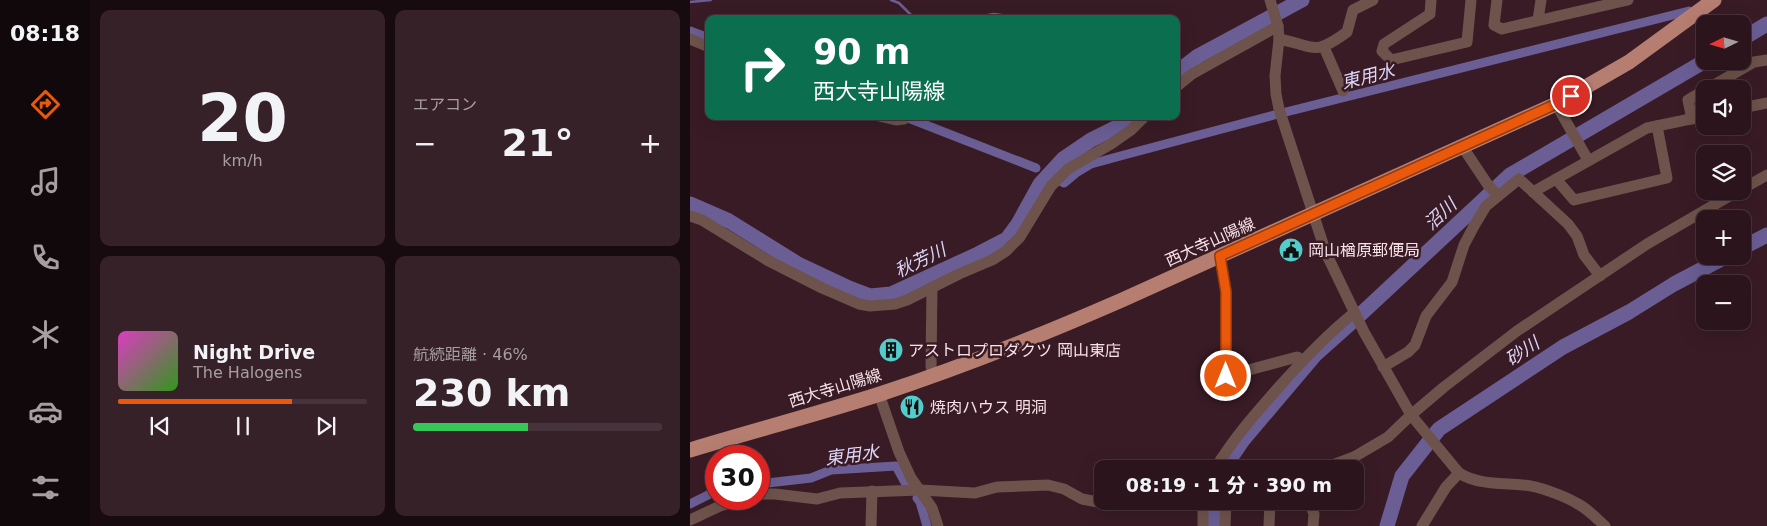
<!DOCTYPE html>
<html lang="ja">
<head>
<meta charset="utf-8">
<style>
	:root { --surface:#2b141c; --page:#372129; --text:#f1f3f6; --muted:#a69ea3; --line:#47333b; --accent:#ea580c }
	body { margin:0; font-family:"DejaVu Sans","Noto Sans JP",sans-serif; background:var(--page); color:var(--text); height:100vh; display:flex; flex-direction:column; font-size:19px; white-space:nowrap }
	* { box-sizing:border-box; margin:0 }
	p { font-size:16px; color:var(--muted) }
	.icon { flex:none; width:28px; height:28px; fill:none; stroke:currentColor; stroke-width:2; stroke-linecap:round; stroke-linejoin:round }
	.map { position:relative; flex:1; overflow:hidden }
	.drawer { display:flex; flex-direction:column; gap:10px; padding:10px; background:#180b0f; width:600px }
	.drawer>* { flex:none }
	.hud { position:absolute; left:15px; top:15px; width:475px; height:105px; border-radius:10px; box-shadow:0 5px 20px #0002,0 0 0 1px var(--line); background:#0b6e4f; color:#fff; overflow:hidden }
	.needle { width:32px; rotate:265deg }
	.fabs { position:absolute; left:1006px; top:15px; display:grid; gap:10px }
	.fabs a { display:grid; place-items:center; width:55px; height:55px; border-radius:10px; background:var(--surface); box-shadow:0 5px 20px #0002,0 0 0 1px var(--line); font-size:25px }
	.speed { position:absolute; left:15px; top:445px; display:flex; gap:10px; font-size:25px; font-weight:700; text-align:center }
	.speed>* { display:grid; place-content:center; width:65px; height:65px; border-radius:50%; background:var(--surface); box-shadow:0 5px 20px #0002,0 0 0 1px var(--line); line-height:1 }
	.speed .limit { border:8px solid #d22; background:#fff; color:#111 }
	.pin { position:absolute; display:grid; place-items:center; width:42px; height:42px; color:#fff; margin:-21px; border:2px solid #fff; border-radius:50%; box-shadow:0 1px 5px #0007 }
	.me { position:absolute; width:55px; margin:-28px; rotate:0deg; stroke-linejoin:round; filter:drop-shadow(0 0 4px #0008) }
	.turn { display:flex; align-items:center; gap:18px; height:105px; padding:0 25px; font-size:22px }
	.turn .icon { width:65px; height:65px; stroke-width:2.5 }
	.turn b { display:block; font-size:35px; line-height:42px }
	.big { font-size:38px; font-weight:800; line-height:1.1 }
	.drawer .widget { flex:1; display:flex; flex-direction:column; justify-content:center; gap:8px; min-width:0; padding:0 18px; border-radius:10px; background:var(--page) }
	.drawer .dial { align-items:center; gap:0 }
	.dial b { font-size:65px; line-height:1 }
	.song { display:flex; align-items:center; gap:15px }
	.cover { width:60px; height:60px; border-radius:8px; background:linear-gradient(135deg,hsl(310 70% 55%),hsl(110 70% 35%)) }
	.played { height:5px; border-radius:2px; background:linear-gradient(90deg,var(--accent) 70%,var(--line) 70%) }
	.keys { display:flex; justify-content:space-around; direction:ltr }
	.heat { display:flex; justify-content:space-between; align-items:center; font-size:28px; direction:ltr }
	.charge { height:8px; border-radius:4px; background:linear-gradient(90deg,#34c759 46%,var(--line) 0) }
	.drawer .tiles { flex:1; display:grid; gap:10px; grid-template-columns:repeat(2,1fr) }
	.trip { position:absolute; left:404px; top:460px; width:270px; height:50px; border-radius:10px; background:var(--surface); box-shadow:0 5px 20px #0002,0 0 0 1px var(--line); font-weight:800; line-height:50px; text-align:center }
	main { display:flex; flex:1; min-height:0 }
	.tab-bar { display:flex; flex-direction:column; width:90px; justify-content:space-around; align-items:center; background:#11080b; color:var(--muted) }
	.tab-bar .icon { width:35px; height:35px }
	.tab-bar .current { color:var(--accent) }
	.tab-bar b { font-size:22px; color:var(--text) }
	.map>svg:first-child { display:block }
</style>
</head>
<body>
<main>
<nav class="tab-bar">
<b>08:18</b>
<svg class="icon current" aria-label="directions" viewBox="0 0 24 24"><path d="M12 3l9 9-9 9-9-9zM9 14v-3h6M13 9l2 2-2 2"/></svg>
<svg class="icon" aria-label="music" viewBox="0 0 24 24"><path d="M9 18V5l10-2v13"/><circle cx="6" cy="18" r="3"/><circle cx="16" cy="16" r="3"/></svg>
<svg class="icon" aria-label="phone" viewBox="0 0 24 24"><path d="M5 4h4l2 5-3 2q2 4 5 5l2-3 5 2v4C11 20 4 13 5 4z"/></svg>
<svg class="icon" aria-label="climate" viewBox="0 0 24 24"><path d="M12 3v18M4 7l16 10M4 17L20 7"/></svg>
<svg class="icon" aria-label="car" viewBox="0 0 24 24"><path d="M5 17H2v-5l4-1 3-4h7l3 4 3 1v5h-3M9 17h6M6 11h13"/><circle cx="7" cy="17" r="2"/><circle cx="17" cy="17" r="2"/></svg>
<svg class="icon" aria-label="filters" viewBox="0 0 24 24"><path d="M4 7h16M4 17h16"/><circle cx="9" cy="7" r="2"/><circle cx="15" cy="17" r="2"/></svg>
</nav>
<section class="drawer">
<div class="tiles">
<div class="widget dial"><b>20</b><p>km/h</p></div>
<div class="widget"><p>エアコン</p>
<div class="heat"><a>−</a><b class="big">21°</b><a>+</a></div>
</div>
<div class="widget">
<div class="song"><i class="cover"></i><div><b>Night Drive</b><p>The Halogens</p></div></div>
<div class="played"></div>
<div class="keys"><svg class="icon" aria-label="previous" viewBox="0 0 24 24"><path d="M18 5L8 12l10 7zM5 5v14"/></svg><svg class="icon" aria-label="pause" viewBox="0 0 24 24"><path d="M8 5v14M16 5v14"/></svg><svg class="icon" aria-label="next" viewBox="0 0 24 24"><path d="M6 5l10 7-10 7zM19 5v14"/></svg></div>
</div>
<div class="widget"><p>航続距離 · 46%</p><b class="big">230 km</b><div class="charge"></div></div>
</div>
</section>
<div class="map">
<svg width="1077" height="526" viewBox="0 0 1077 526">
	<rect width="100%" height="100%" fill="#391b25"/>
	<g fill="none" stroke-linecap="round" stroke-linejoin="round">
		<!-- stream -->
		<g stroke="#6a5e95" stroke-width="2.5">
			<path d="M201,0L209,3L225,19"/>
			<path d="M0,2L21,0"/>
			<path d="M275,19L304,14L340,19"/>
		</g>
		<!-- canal -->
		<g stroke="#6a5e95" stroke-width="9">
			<path d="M0,31L19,38"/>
			<path d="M213,116L346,168"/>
			<path d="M370,181L374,183L386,173L401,164L434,155L584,115L999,11"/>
			<path d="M69,484L121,478L141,470L206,466L217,486"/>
			<path d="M227,498L230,502L237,526"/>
			<path d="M0,504L26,491"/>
		</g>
		<!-- river -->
		<g stroke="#6a5e95" stroke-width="15">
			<path d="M1052,39L1077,24"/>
			<path d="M486,73L508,56L612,0"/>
			<path d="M0,204L39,221L108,264L159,288L180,296L201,294L288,254L317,239L328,224L350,184L373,159L401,140L429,126L439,116"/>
			<path d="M1052,248L1077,235"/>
			<path d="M533,469L553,440L625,355L672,313L820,175L1015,61"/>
			<path d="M525,526V501"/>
			<path d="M697,526L712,476L749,429L873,347L939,312L984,284L1037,256"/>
		</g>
		<!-- minor -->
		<g stroke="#6e534c" stroke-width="11">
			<path d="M580,0L588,26L589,39L585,76L586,94L589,109L636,253L674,332L721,415L769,473C788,485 811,483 833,485C848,486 875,496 888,504C898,509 906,518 915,526"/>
			<path d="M741,0L740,14L694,44L692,51L701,60L777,42L781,0"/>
			<path d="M807,0L804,25L812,29L938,0"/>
			<path d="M848,20L851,0"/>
			<path d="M0,39L19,47"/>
			<path d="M589,39C625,46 623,57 657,32L663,10L683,0"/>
			<path d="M634,47L653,91"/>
			<path d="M486,87L502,74L588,26"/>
			<path d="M1017,89L1064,62L1077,60"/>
			<path d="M866,104L898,160"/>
			<path d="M1052,108L1077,103"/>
			<path d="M189,116L206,120L214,119L216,116"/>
			<path d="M1002,119L998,100L1015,90"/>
			<path d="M772,146L798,185L808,196"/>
			<path d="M866,179L884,200L977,178L967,126"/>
			<path d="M1052,189L1077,175"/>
			<path d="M843,192L957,128L1015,116"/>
			<path d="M0,216L12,220L77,260L132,288L169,304L180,306L205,304L217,300L269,274L302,260L316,251L330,237L361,186L378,169L421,144L441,130L455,116"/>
			<path d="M530,256L536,291V376L607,357L613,360"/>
			<path d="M242,287L241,366L243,375"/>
			<path d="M693,367L718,352L725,345L736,316L762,282L774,245L784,226L796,206L829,179L878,224L887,236L894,255L910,276"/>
			<path d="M189,394L209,452L221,478L242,508L248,526"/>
			<path d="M525,469C543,439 565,414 588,388C612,361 636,335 664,313"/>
			<path d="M632,469L664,457L698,437L721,415L754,387L827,331L957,244L1048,191"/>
			<path d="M69,494H85L127,499L150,493L230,490L285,493L307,487L358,485L374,489L392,499L408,502L423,501"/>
			<path d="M513,501V526"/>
			<path d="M619,501L624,514L623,526"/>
			<path d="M0,520L30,506L53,499"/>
			<path d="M181,526L182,491"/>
			<path d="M535,526L536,501"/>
			<path d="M579,526L580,501"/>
			<path d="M732,526L756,487L769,473"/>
		</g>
		<!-- major -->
		<path stroke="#b67e71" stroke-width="15" d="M0,450C63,431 127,414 190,394C272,367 352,335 432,300L866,104L939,62L1024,0"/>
	</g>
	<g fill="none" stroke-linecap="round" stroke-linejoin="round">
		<defs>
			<path id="route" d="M536,376V292L530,256L866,104L881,96"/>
		</defs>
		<!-- route casing -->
		<use href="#route" stroke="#983908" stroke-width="12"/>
		<!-- route -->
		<use href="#route" stroke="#ea580c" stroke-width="9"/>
	</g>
	<!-- icons -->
	<defs>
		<symbol id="civic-disc" viewBox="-11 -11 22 22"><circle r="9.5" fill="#53cdcb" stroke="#391b25"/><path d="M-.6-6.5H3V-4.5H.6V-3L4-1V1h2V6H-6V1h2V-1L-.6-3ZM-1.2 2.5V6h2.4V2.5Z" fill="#111"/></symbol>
		<symbol id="building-disc" viewBox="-11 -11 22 22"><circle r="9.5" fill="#53cdcb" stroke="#391b25"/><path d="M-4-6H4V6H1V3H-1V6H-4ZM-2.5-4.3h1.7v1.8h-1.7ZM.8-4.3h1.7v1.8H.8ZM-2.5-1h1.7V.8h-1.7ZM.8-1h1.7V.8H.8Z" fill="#111"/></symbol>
		<symbol id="restaurant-disc" viewBox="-11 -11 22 22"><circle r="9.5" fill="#53cdcb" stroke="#391b25"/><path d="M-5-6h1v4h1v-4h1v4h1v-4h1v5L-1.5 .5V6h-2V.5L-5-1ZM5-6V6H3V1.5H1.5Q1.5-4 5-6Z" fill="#111"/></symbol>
	</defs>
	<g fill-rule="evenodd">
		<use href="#civic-disc" x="587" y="236" width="28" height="28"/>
		<use href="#building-disc" x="187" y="336" width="28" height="28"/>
		<use href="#restaurant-disc" x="208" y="393" width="28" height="28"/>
	</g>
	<g text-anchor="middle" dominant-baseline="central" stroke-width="5" stroke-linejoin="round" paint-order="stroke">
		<!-- street labels -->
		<g font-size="16" fill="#f7e2e7" stroke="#391b25">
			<text transform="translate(520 242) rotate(-24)">西大寺山陽線</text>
			<text transform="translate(145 388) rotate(-17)">西大寺山陽線</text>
		</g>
		<!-- poi labels -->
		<g font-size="16" fill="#f7e2e7" stroke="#391b25" text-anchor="start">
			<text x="618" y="250">岡山楢原郵便局</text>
			<text x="218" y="350">アストロプロダクツ 岡山東店</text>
			<text x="240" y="407">焼肉ハウス 明洞</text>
		</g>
		<!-- water labels -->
		<g font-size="18" font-style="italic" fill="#dcd6f8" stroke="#391b25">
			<text transform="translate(678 76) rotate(-14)">東用水</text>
			<text transform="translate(750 214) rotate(-43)">沼川</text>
			<text transform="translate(230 260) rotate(-26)">秋芳川</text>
			<text transform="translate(832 351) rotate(-34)">砂川</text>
			<text transform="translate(162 455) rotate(-7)">東用水</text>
		</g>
	</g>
</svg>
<div class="fabs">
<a><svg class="needle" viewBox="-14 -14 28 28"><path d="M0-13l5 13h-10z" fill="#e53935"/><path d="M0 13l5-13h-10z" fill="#a69ea3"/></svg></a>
<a><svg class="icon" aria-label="sound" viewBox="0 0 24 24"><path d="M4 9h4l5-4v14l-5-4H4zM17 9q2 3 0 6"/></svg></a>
<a><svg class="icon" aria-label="layers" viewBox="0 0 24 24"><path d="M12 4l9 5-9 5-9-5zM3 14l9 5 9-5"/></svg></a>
<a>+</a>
<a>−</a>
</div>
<div class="speed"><div class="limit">30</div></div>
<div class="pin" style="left:881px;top:96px;background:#d93025"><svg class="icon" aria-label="arrive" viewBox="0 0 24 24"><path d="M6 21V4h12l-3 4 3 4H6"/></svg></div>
<svg class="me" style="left:536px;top:376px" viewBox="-20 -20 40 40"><circle r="17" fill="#ea580c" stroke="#fff" stroke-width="3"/><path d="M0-11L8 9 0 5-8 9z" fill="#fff"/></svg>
<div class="trip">08:19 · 1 分 · 390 m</div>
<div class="hud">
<div class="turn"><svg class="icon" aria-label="right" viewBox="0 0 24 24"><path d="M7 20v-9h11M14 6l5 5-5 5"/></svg><div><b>90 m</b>西大寺山陽線</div></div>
</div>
</div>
</main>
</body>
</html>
